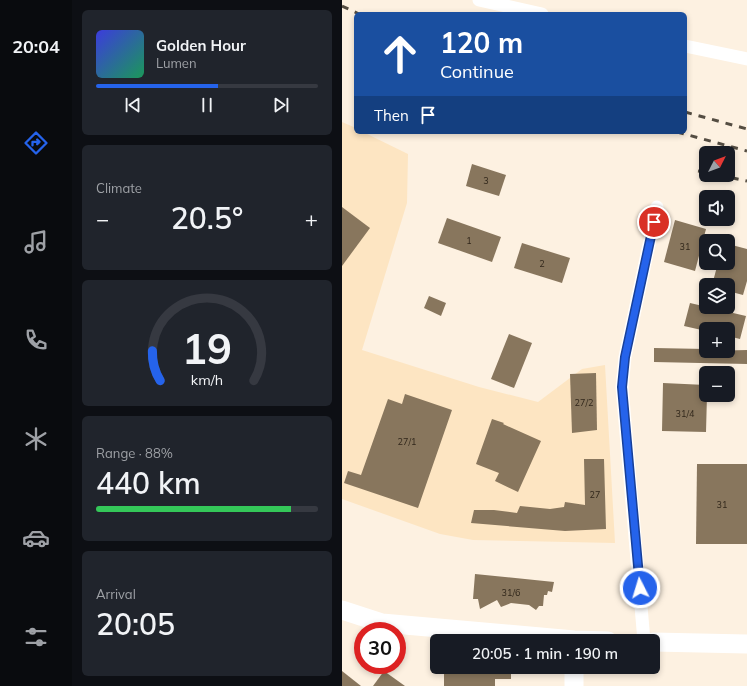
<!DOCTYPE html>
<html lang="en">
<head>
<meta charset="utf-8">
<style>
	:root { --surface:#171b24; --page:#20242c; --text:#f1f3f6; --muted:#9ea1a6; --line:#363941; --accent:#2563eb }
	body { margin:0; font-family:Mulish,sans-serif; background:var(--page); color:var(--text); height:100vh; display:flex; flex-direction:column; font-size:15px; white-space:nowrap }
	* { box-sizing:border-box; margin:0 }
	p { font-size:13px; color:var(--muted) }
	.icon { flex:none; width:22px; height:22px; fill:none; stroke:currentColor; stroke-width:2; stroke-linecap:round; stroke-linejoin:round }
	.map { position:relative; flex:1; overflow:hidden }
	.drawer { display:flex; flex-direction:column; gap:10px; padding:10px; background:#0d0f14; width:270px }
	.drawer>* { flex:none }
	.top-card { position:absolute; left:12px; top:12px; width:333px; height:122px; border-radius:6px; box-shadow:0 2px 6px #0003; background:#1a4fa0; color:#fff; overflow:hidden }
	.needle { width:26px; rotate:48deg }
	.fabs { position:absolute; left:357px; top:146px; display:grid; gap:8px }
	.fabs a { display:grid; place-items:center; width:36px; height:36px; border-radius:6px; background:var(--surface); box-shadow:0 2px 6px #0003; font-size:20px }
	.speed { position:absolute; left:12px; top:622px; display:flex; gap:8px; font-size:20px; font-weight:700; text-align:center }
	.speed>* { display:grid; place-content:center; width:52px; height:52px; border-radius:50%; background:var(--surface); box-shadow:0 2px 6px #0003; line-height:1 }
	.speed .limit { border:6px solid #d22; background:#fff; color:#111 }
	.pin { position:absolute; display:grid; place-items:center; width:34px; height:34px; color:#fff; margin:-17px; border:2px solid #fff; border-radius:50%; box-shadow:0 1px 4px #0007 }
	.me { position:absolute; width:44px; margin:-22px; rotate:355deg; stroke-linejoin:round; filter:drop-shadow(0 0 3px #0008) }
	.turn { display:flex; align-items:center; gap:14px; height:84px; padding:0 20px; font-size:18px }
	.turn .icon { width:52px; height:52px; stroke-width:2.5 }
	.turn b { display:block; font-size:28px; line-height:34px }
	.then { display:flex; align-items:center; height:38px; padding:0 20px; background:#0003; gap:8px; font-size:15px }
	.big { font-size:30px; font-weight:600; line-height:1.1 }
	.drawer .card { flex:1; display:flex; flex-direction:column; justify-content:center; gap:6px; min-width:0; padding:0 14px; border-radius:6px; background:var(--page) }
	.drawer .dial { align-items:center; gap:0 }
	.dial svg { height:104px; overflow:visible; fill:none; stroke:var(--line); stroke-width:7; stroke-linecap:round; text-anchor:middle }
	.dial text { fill:var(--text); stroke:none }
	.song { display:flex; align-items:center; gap:12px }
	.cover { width:48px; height:48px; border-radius:6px; background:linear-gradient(135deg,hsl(240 70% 55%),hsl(150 70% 35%)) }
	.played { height:4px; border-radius:2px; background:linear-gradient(90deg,var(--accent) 55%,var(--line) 55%) }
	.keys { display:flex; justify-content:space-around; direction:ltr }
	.heat { display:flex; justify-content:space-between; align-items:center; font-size:22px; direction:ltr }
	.charge { height:6px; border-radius:3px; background:linear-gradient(90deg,#34c759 88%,var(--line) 0) }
	.trip { position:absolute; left:88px; top:634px; width:230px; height:40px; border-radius:6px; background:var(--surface); box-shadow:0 2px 6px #0003; font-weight:600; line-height:40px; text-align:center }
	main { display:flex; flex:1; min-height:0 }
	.menu { display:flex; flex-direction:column; width:72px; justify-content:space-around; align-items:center; background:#090b0e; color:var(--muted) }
	.menu .icon { width:28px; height:28px }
	.menu .active { color:var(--accent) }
	.menu b { font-size:18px; color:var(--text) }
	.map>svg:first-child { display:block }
</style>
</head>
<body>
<main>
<nav class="menu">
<b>20:04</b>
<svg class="icon active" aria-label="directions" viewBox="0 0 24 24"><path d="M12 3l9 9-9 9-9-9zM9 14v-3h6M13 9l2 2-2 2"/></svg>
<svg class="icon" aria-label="music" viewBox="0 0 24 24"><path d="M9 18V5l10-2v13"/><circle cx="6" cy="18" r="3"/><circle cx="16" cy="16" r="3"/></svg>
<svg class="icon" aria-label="phone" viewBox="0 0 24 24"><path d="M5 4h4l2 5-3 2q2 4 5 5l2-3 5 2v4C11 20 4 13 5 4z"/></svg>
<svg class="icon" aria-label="climate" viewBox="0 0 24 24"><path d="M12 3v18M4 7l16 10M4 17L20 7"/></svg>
<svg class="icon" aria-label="car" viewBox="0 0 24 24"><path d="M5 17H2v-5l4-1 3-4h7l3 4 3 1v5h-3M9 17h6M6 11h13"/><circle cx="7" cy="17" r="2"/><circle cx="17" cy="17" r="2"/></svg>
<svg class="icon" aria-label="filters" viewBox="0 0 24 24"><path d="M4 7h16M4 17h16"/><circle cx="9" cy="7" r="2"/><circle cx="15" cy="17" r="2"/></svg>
</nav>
<section class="drawer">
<div class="card">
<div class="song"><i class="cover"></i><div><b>Golden Hour</b><p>Lumen</p></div></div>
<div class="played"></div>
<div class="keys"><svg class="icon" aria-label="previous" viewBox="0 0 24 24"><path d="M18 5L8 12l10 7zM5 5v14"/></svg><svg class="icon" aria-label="pause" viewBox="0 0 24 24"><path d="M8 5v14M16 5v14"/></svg><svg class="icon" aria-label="next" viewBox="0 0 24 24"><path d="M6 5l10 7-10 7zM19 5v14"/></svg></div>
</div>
<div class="card"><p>Climate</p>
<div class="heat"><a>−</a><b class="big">20.5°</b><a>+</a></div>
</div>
<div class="card dial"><svg viewBox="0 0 100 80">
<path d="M14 69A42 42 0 1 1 86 69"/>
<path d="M14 69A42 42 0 0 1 8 46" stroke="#2563eb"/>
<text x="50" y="56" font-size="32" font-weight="700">19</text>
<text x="50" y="72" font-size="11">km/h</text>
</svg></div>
<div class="card"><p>Range · 88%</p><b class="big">440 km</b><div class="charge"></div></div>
<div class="card"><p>Arrival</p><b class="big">20:05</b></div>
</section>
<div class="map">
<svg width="405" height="686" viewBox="0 0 405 686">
	<rect width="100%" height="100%" fill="#fdf1e1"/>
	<!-- built -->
	<path fill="#fde5c2" d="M0,122L14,128V132H21L66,154L65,203L20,350L137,387L196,402L240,369L263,365L273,543L131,540L98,534L0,499Z"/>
	<!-- building -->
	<g fill="#88765d">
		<path d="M130,164L164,175L157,196L124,186Z"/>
		<path d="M0,207L28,228L0,266Z"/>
		<path d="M105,218L159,237L150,262L96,243Z"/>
		<path d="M333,220L364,229L353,271L322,262Z"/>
		<path d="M180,243L228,258L220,283L172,268Z"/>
		<path d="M386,244L405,249V281L401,295L386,291V285H370L376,263H386Z"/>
		<path d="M87,296L104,303L99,316L82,308Z"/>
		<path d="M348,303L404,316L398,339L386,336V329H364V331L342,326Z"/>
		<path d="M167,334L190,343L172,388L149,379Z"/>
		<path d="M312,348L364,349V351L405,350V364L312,362Z"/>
		<path d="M254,373L255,430L230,433L228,374Z"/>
		<path d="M321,383L364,385V395H365L364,432L320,431Z"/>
		<path d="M63,394L110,410L76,508L2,483L6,471L19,475L46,399L60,404Z"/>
		<path d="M150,419L162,423L161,424L199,441L176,492L153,481L157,473L134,464Z"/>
		<path d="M242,459H262L264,529L223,531L129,523L132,510H152L175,513L178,506L208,509L222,507L223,502L243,505Z"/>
		<path d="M355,464H405V544H354Z"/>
		<path d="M133,574L212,582L210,592L206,591L205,595H202L201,606H197L194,610L187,605L169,603L159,607L155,600L138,609L136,599H131Z"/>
		<path d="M102,667H169V679H153V686H102Z"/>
		<path d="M0,671L19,686H0Z"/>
		<path d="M42,671L63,686H31Z"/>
	</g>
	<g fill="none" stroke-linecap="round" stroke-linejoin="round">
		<!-- street -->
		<g stroke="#fff" stroke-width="13">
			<path d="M137,0L200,14"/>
			<path d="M343,46L405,59"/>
			<path d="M302,641L280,387L283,357L315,207"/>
		</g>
		<!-- secondary -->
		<g stroke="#fff" stroke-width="19">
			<path d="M0,610L40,623L232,640L266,641"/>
			<path d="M311,642L405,644"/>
			<path d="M232,686V667"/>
		</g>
		<!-- rail -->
		<g stroke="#544d42" stroke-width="3" stroke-dasharray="7 7" stroke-linecap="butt">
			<path d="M0,6L17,14"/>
			<path d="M343,112L405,129"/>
			<path d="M335,132L405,151"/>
			<path d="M356,171L364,172"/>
			<path d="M376,175L405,181"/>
		</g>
	</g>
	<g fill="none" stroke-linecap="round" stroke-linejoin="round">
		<defs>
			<path id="route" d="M298,588L280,387L283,357L312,222"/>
		</defs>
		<!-- route casing -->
		<use href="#route" stroke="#184099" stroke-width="10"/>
		<!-- route -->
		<use href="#route" stroke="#2563eb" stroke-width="7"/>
	</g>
	<g text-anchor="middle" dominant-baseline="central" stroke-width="4" stroke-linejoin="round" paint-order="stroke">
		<!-- number labels -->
		<g font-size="9" fill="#30261a">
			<text x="144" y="180">3</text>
			<text x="127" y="240">1</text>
			<text x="343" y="246">31</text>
			<text x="200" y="263">2</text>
			<text x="242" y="402">27/2</text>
			<text x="343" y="413">31/4</text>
			<text x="65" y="441">27/1</text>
			<text x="253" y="494">27</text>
			<text x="380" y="504">31</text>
			<text x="169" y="592">31/6</text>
		</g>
	</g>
</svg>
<div class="fabs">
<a><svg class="needle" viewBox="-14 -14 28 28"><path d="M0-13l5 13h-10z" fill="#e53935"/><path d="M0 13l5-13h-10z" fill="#9ea1a6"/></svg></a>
<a><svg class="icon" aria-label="sound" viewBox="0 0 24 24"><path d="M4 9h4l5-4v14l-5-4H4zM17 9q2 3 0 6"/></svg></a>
<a><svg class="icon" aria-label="search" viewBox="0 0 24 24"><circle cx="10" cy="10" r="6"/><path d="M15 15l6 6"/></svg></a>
<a><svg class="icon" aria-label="layers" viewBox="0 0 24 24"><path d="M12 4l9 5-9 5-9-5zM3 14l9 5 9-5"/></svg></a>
<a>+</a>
<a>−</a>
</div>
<div class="speed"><div class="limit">30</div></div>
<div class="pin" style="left:312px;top:222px;background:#d93025"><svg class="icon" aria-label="arrive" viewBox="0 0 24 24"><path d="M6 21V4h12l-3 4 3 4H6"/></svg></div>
<svg class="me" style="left:298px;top:588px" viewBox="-20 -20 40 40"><circle r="17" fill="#2563eb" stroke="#fff" stroke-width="3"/><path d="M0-11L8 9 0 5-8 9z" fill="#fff"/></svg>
<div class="trip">20:05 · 1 min · 190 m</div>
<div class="top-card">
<div class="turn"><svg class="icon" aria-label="ahead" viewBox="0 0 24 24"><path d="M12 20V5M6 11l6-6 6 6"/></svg><div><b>120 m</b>Continue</div></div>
<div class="then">Then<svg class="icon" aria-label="arrive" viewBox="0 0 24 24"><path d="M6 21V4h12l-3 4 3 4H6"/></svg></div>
</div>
</div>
</main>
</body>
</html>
